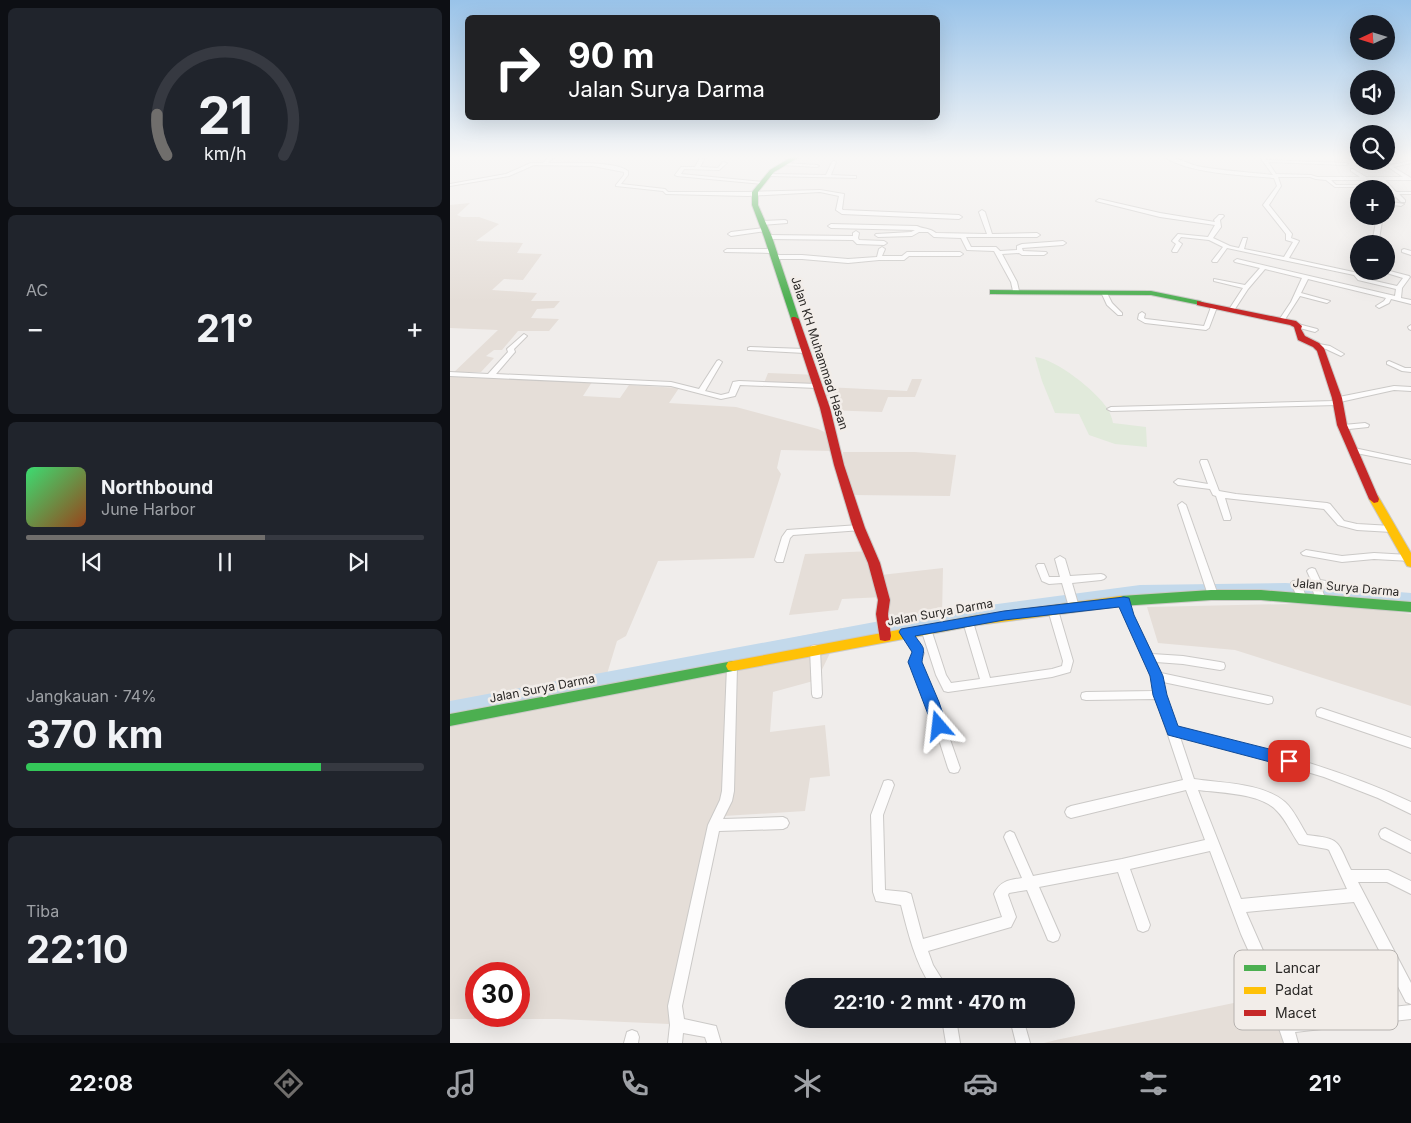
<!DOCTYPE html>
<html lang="id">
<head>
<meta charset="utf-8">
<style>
	:root { --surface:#171b24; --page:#20242c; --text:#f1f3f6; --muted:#9ea1a6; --line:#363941; --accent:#706e6c }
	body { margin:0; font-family:Inter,sans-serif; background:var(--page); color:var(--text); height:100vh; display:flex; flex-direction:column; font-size:19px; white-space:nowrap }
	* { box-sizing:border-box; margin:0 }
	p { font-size:16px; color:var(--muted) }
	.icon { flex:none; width:28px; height:28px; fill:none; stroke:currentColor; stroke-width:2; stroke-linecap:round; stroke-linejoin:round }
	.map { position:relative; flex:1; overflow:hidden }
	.drawer { display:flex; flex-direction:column; gap:8px; padding:8px; background:#0d0f14; width:450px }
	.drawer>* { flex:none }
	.guide { position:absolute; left:15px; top:15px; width:475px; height:105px; border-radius:8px; box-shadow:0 5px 20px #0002; background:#202124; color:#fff; overflow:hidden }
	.needle { width:32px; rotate:266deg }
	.fabs { position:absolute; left:900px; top:15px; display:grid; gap:10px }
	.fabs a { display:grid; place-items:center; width:45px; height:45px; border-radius:50%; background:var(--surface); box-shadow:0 5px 20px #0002; font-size:25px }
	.speed { position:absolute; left:15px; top:962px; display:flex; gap:10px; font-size:25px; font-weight:700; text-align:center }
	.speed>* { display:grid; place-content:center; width:65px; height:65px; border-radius:50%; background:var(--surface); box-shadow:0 5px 20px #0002; line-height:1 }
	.speed .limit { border:8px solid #d22; background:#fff; color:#111 }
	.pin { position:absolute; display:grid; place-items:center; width:42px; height:42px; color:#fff; margin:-21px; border-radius:10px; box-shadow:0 2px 8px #0006 }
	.me { position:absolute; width:55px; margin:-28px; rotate:343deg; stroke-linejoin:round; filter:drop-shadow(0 0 4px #0008) }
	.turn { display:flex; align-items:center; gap:18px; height:105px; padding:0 20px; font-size:22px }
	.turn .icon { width:65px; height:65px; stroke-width:2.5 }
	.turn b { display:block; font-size:35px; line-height:42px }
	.big { font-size:38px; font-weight:700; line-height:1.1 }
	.drawer .tile { flex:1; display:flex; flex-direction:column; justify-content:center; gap:8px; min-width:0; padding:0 18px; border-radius:8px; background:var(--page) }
	.drawer .dial { align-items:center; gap:0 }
	.dial svg { height:130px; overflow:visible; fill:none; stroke:var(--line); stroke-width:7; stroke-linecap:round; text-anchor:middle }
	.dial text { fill:var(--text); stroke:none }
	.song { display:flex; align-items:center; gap:15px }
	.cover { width:60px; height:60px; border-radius:8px; background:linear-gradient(135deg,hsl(140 70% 55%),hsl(20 70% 35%)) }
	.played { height:5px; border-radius:2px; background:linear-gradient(90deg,var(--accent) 60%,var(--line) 60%) }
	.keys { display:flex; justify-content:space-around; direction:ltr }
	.heat { display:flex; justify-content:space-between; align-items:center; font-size:28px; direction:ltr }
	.charge { height:8px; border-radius:4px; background:linear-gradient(90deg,#34c759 74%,var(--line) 0) }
	.trip { position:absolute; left:335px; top:978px; width:290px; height:50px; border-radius:25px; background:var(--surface); box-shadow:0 5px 20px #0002; font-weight:700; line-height:50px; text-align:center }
	.tab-bar { display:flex; height:80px; justify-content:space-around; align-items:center; background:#090b0e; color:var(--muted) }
	.tab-bar .icon { width:35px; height:35px }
	.tab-bar .on { color:var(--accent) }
	.tab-bar b { font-size:22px; color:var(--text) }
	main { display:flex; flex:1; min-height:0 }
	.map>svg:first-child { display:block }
</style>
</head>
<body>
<main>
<section class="drawer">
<div class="tile dial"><svg viewBox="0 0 100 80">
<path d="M14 69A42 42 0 1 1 86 69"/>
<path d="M14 69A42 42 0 0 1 8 44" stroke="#706e6c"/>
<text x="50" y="56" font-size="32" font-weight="700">21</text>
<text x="50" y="72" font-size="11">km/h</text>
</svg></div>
<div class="tile"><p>AC</p>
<div class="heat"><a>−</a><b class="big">21°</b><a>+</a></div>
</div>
<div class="tile">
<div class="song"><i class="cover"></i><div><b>Northbound</b><p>June Harbor</p></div></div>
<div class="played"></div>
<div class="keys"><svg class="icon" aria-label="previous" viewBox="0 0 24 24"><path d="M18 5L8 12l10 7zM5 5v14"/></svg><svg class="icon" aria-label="pause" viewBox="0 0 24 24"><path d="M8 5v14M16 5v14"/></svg><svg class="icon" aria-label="next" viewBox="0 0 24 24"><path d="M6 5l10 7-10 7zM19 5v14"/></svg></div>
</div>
<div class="tile"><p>Jangkauan · 74%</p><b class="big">370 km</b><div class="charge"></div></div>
<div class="tile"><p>Tiba</p><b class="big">22:10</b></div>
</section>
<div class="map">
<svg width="961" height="1043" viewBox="0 0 961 1043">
	<rect width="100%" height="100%" fill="#f0edeb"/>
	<!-- built -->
	<g fill="#e5ded8" fill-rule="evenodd">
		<path d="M20,203L7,215L12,217H29L49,224L26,241L73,243L67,253L92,254L73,280L54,279L42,290L87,293L81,301H110L104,308L87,309L81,318L109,319L99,331H68L52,350H44L36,356L44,358L31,372H19L15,377L142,382L133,396L170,398L179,385L229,388L219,403L286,407L368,429L381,435L383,451L331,450L327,468L331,474L304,558L208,561L176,636L167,641L157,674L392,628L367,680L323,692L320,732L375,725L380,776L360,778L355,811L274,816L253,847L219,1024L108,1019H0V376L48,330L0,328V205ZM26,974H69V1016H26Z"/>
		<path d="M318,373L370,375L375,387L457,391L462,379H472L465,397H438L432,412L375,410L369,388L314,383Z"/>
		<path d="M393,452H465L506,455L500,496L400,495L395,479Z"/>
		<path d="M422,551L431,575L493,568L492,616L436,622L433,597L392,599L388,610L339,615L355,554Z"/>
		<path d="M886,603L961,614V706L785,650L708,643L697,607Z"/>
		<path d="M822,995L836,1043H594L606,1040Z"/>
	</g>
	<!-- green -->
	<path fill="#e1eadb" d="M585,357C606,359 646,391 657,408C660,412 662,418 663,423L696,427L697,447L665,444L639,435L629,414L605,413L592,381Z"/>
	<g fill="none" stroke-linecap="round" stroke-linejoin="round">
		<!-- river -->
		<path fill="#c3d9eb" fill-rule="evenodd" d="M836,583L961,593V605L836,593L690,595L457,628L0,715V701L457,616L690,585Z"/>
		<defs>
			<g id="street">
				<path d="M100,156H105L98,163C117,163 164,161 178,171V175L171,184L215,189L218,192H298L370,190L394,194L392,209L393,210L509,215L512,217L509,219L392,214L386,210L389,196L370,192L298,196L216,194L213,191L166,186V185L174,175V172L143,166L84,165L59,176L0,186V184L56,174L81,163H93Z"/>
				<path d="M713,156C723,156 737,163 747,166C772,171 798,172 823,175L809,156H814L816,160L896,163L898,164L896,165L818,162L826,174L861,175L867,177H910L901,171V169H903L916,177H953L937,166L961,161V163L943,167L961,178V180H935L946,192H961V194H949L955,200V202H951L929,180H881L886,185H918L920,186L918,187H885L876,180L866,179L860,177H828L831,186L819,205L842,234L841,238L849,241L839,258L908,273L912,278L947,286L953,278L930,271H936V270L959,276L960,277L952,288L951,298L961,300V304L941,299L939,303L929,308L926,306L934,301L936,298L858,279L851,293L880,301L877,303L850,296L834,321L832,322L829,320L841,302L852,278L815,269L798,289L783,312H779L778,311L793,288L764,281V279L795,285L810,268L785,262L784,261L787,259L945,296L946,289L908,280L904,275L777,248L767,262H763L762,261L773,247L759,240L731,237L728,241L732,244L727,252H723L722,251L726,244L722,241L728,234L758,237L765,225L710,217L646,201L649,199L710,213L765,222L764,220L769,215H773L774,216L770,220L771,227L763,238L780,246L789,248L793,238H797L794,249L834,257L843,242L836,240V234L813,205L827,186L824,178C793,175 738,174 713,156Z"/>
				<path d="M905,156H909V158Z"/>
				<path d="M250,158L254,159L250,167L268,168L273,162L277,163L269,170L234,169L231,174L313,182L315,183L313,184L227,176L225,175L231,167H245Z"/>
				<path d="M384,161L386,162L381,175L404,176H406V178L319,176L317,175L319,174L376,175L382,162Z"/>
				<path d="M912,161H944L946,162L944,163L921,164Z"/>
				<path d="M334,163L367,165L369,166L367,167L332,165V163Z"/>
				<path d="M936,201L954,204L951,206L936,204Z"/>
				<path d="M532,210L535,212L542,234L587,233L590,235L587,237H516L521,247H546L550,251L567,250V246L572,244L613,241L616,243L613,245L572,248L573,251L596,252L597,253L594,255H572L569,253L552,254L567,282L569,291L566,293L563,291L561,282L544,251L517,250L511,238L484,237L478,232H469L462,236L428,237L425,235L426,234L461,232L465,230L381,228L378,226L381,224L467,226C473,229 480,228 486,233L537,234L529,212Z"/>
				<path d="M927,216H933L928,244H922Z"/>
				<path d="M335,220L337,221V223L312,225L309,223L312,221Z"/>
				<path d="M314,228L316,229V231L281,236L278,234L281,232Z"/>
				<path d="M406,231L409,233L408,238L409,240L434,241L437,243L434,245L407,244L403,240L318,239L315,237L318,235L403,236V233Z"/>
				<path d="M432,247L435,249L432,256H452L457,252H510L513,254L510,256H459L454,260H429L398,263L352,259H324L321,257L324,255H352L398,259L427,257L429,249Z"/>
				<path d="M277,249H321L324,251L321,253L275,252L274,251Z"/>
				<path d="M954,249L961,251V255L952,252V250Z"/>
				<path d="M652,291H656L662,303L672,313V315H668L657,305L651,292Z"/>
				<path d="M764,305L767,307L759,328L756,330L695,323L688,319L689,314L692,312L695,314L694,318L696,319L754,326L761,307Z"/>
				<path d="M848,324L867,329L868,330L865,332L846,327V325Z"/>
				<path d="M961,325V330L959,329L958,327Z"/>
				<path d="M74,334L77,336L64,349L65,352L64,353L46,374L221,382L249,389L267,361L269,360L272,362L255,391L271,395L279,393L283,382L289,381L367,384L371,386L367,388L290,385L285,396L271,399L221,386L0,376V372L38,374L58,352L57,349L58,348Z"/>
				<path d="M869,344L880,346L894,354L891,356L876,349L867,347V345Z"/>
				<path d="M300,347L355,349L358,351L355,353L298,350V348Z"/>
				<path d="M939,361L955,368H961V372L952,371L937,364V362Z"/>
				<path d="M944,386L961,387V391L944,390L890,402V405H887L661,411L657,409L661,407L884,401V398Z"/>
				<path d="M915,423L919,425L918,427L899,429H890L889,427L893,425Z"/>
				<path d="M901,448H904L961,460V464L901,452L900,450Z"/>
				<path d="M751,460H757L758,462L769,491L786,494L877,503L880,504L894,521L907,524L942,526L946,529L942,532L907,530L888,525L874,509L775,498L781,518L780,520H774L766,496L763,495L760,489L728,485L724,482L728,479L758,484L750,462Z"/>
				<path d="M732,502L736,505L768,595L766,597H760L758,595L728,505Z"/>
				<path d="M409,525L412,526L413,528L412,530L343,535L340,538L333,562H327L325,560L332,537L337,530Z"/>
				<path d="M856,550L892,556L924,553L959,555H961V561L924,559L892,562L853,555L851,553Z"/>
				<path d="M610,556L615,559L620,576L651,574L654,575L656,577L654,579L651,580L622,583L629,607L627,610H621L619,607L612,583L599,584L592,581L586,566L588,564H594L599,577H610L605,559Z"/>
				<path d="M862,568L865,569L870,580L882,582L884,584L882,586L871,587L875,598L873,601H867L861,586H852L856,597L854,599H848L841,583L843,581L861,580L857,571L859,569Z"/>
				<path d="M674,598L677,599L683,615L702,654L733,656L770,662L774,663L775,666L774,669L770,670L733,664L706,662L711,673L818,696L822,697L823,700L822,703L818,704L713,682L715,695L726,727C807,747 886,767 961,802V814L928,798L874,777L814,759L730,737L744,779C772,783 813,783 835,802C844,810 850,824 857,835C891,839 886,839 901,870H938L961,881V894L937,882H908L961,983V1004L956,1002L904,902L796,912L830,989L840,1018L961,1005V1019L845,1032L848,1043H834L816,990L791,934L760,851L680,869L700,925L698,930L693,932L688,930L668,872L589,887L610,935L608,940L603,942L598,940L577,890L559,893L558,895L566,917L561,927L478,951L483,965L496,986H481C465,962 458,933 451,905L426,901L423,892L421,815L434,781L438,780L442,781L444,785L433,815L435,890L456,892L461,894L473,939L552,917L544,894C550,881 559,880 572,878L554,837L556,833L560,831L564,833L583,876L672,859L755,840L736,790L621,818L617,816L615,812L617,808L621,806L733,780L706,699L636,700L632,699L631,696L632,693L636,692L704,691C699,659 678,632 669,602L671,599ZM748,790C771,793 811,793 827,811C836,820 842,834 849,844L877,849L879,850L897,889L791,899Z"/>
				<path d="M603,606L606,607L608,610L623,661L620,672L602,677L498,692L494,691L486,675L471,629L472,626L476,625L480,626L481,629L496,675L501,683L530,679L513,622L514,619L518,618L522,619L523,622L540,678L602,669L612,666L613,661L598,610L600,607Z"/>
				<path d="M456,628L460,629L474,653L470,662L487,702L510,768L508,772L504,773L500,772L498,768L477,702L460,662V659L464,653L451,632L452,629Z"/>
				<path d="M365,645L369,646L370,649L372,694L371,697L367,698L363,697L362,694L360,649L361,646Z"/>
				<path d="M282,662L286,663L287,666L284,791L282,801L273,819L333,817L337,819L339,823L337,827L333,829L269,831L232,1006L234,1019L266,1026L271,1043H257L255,1037L233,1033L232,1043H218L220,1025L218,1006L258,825L270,800L272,791L277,666L278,663Z"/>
				<path d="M871,708L961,738V748L867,716L866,713L867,710Z"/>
				<path d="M935,828L961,841V853L931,838L929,834L931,830Z"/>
				<path d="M492,1019H506L510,1043H496Z"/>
				<path d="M569,1020L574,1022L580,1043H566L562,1027L564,1022Z"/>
				<path d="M182,1030L187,1032L189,1037L188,1043H174L177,1032Z"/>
			</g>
			<g id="fast">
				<path d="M343,156H351L324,172L308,192V205L322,237L349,319L345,321L341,319L314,237L302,205V192L320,170Z"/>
				<path d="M540,290L701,291L750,301L754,303L750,305L701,295L543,294H540Z"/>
				<path d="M761,590H811L961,602V612L811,600H761L671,606L667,604L665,601L667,598L671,596Z"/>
				<path d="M283,661L288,662L290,666L288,670L283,671L0,726V714Z"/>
			</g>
			<g id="slow">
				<path d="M924,495L928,496L961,553V567L957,566L919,499Z"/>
				<path d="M671,596L675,598L677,601L675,604L671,606L528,625L283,671L278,670L276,666L278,662L283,661L528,615Z"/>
			</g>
			<g id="jam">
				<path d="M747,301L846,321L852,326L851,329L855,336L869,343L874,348L892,398L897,425L929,499L928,502L924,503L919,499L887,425L882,398L867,351L863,347L848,340L844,327L840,325L747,305Z"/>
				<path d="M342,317H345L349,319L380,408L394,465L415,528L430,563L440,600L438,614L441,636L440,640L435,641L430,640L426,614L428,600L418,563L403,528L384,465L370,408L341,319Z"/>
			</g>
		</defs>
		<!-- street casing -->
		<use href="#street" stroke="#cbc9c7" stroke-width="2"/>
		<!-- fast casing -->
		<use href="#fast" stroke="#cbc9c7" stroke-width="2"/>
		<!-- slow casing -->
		<use href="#slow" stroke="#cbc9c7" stroke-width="2"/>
		<!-- jam casing -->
		<use href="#jam" stroke="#cbc9c7" stroke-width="2"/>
		<!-- street -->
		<use href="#street" fill="#fdfcfc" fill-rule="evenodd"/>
		<!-- fast -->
		<use href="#fast" fill="#4caf50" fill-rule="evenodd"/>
		<!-- slow -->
		<use href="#slow" fill="#ffc107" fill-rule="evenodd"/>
		<!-- jam -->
		<use href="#jam" fill="#c62828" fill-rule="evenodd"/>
	</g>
	<!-- sky -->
	<linearGradient id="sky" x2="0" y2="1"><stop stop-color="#99c3e9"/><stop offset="0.52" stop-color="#f8f7f6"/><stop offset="1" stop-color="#f8f7f6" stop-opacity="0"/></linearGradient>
	<rect width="961" height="302" fill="url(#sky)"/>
	<!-- route -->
	<path fill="#1a73e8" stroke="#114b97" d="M674,597L679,598L684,615L713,676L717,695L728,726L839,754L844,756L846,761L844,765L839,767L718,735L703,695L700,676L669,607L554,620L465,636C476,651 474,646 472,662L489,702L497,726L494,730L489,732L484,730L458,662L462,652L449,632L451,629L554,611Z"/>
	<g text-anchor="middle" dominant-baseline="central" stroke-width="5" stroke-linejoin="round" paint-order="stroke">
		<!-- street labels -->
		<g font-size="12" fill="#2b2927" stroke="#f2ede9">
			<text transform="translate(370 353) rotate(72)">Jalan KH Muhammad Hasan</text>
			<text transform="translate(896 587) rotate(5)">Jalan Surya Darma</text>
			<text transform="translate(490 612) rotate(-10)">Jalan Surya Darma</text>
			<text transform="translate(92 688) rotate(-11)">Jalan Surya Darma</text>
		</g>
	</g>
	<!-- legend -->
	<rect x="784" y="950" width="164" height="80" rx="8" fill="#f2ede9" stroke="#b6b2af" stroke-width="1"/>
	<rect x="794" y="965" width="22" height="6" fill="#4caf50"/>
	<rect x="794" y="987" width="22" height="7" fill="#ffc107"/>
	<rect x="794" y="1010" width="22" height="6" fill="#c62828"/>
	<g font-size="14" fill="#2b2927">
		<text x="825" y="973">Lancar</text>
		<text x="825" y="995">Padat</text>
		<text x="825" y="1018">Macet</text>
	</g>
</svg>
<div class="fabs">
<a><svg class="needle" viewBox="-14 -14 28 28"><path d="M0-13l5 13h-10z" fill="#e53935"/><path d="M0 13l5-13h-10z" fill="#9ea1a6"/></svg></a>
<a><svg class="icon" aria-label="sound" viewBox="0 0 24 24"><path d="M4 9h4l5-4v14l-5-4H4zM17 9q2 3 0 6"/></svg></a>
<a><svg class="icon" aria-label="search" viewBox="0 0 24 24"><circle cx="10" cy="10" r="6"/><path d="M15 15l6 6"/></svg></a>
<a>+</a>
<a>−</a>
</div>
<div class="speed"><div class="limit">30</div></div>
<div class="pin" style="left:839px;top:761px;background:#d93025"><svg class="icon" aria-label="arrive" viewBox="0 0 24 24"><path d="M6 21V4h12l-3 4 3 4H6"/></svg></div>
<svg class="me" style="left:489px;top:726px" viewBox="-20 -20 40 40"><path d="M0-17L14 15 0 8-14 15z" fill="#1a73e8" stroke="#fff" stroke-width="4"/></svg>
<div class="trip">22:10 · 2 mnt · 470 m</div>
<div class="guide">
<div class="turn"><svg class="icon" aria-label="right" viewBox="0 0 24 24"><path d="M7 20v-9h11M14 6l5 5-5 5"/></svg><div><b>90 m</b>Jalan Surya Darma</div></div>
</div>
</div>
</main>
<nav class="tab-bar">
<b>22:08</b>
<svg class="icon on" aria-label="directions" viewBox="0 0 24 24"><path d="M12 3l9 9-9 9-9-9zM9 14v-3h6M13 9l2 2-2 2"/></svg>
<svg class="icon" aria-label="music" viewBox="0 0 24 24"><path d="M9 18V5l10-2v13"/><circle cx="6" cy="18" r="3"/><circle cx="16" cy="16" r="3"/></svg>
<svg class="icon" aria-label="phone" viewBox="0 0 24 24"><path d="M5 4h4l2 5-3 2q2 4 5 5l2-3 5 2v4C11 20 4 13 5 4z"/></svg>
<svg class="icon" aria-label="climate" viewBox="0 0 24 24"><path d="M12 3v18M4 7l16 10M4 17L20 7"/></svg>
<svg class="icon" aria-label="car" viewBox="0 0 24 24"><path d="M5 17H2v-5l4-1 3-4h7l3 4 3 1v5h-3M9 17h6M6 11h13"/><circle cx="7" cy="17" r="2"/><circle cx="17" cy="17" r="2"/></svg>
<svg class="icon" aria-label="filters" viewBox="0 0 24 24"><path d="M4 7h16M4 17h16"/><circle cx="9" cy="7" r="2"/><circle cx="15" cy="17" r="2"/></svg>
<b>21°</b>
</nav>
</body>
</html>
